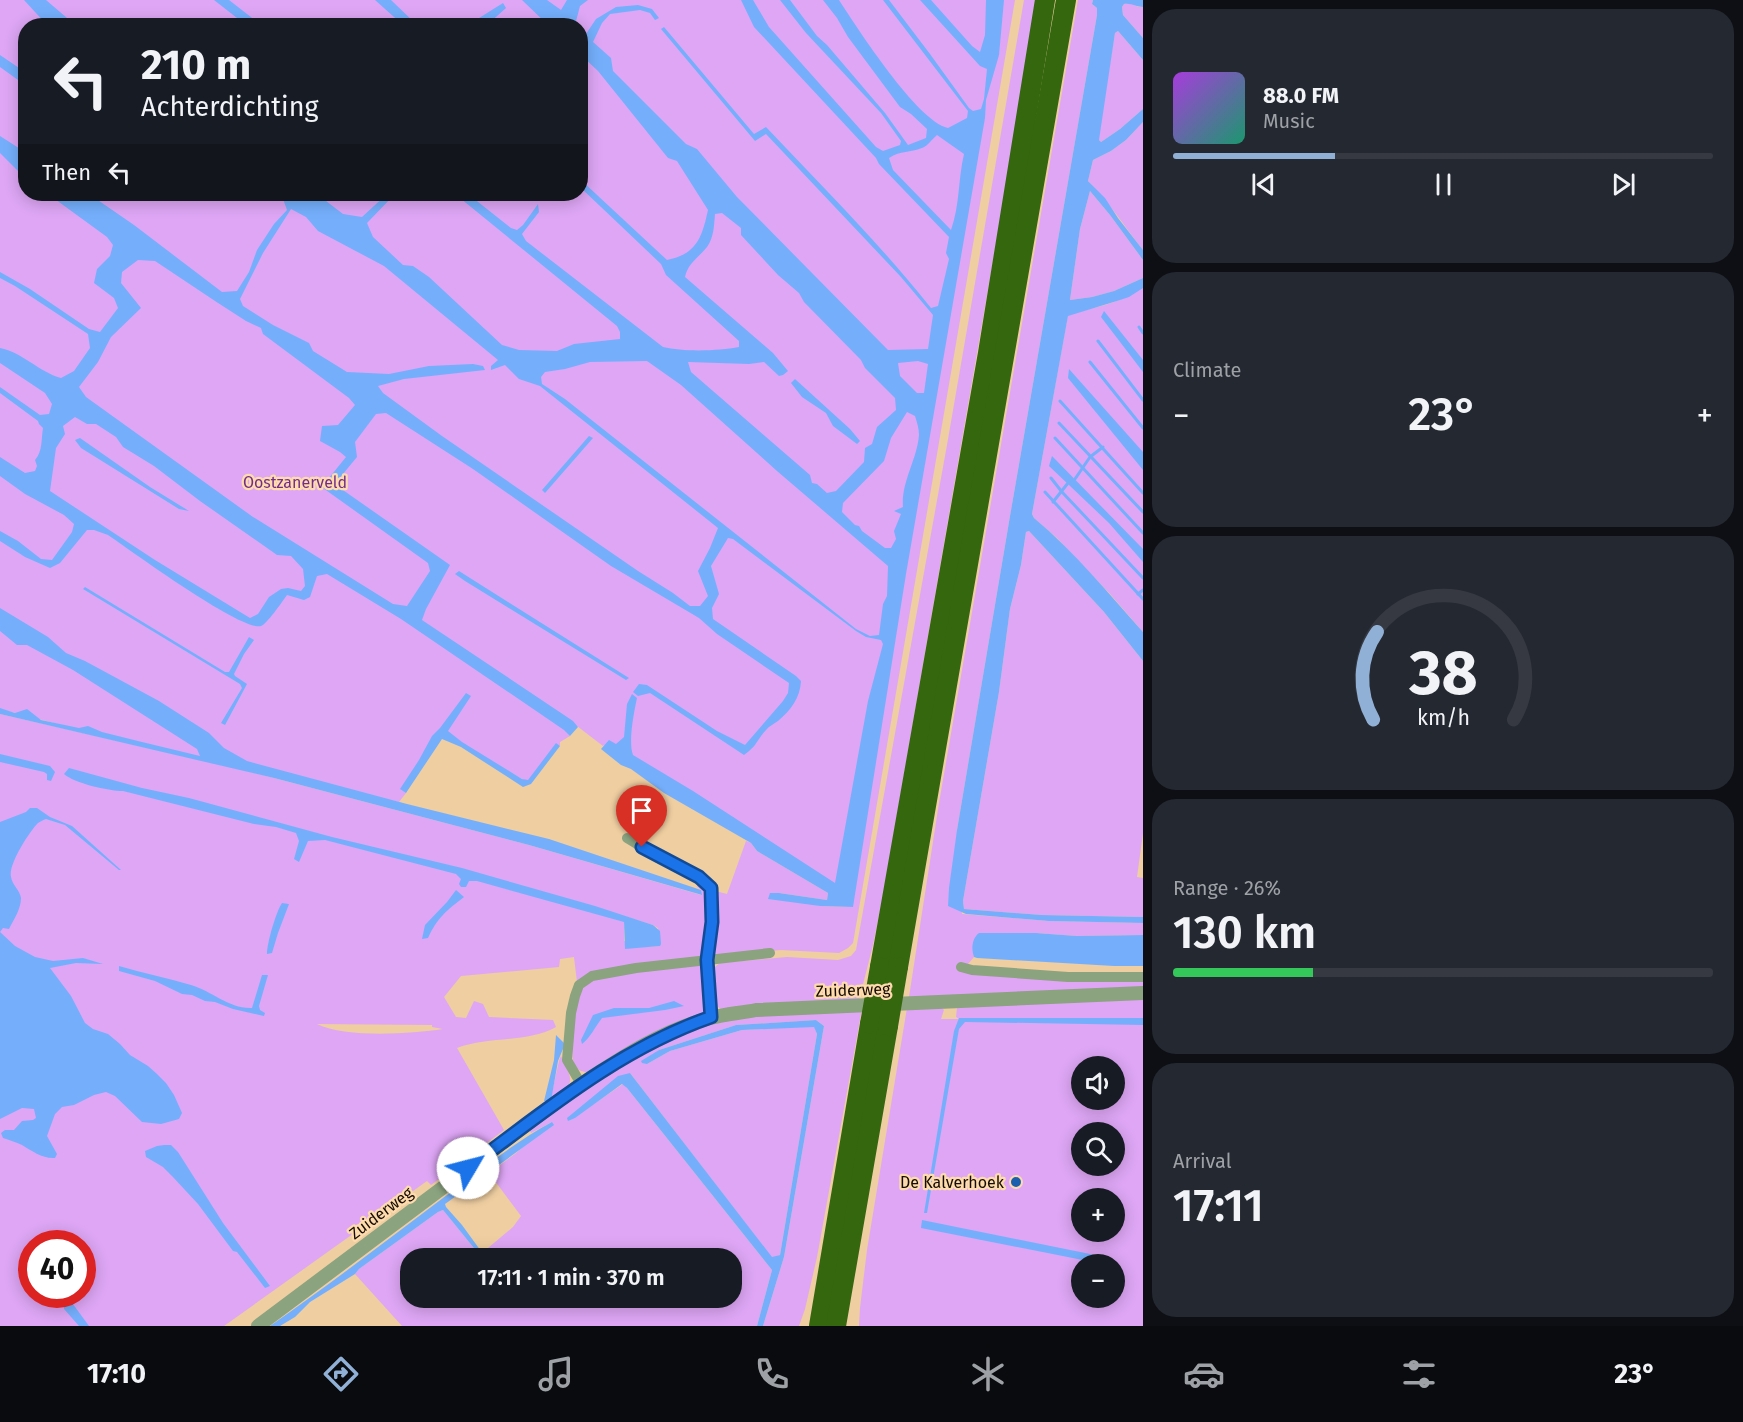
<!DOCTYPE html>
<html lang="en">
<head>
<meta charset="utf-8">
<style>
	:root { --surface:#171b24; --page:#242831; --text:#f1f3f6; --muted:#9ea1a6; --line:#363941; --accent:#91b0d6 }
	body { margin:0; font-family:"Fira Sans",sans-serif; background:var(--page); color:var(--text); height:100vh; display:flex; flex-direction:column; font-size:22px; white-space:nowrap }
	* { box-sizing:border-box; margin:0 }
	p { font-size:20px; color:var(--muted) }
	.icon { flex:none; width:33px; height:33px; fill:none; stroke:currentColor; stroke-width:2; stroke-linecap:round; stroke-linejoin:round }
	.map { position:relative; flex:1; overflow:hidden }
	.drawer { display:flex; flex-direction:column; gap:9px; padding:9px; background:#0d0f14; width:600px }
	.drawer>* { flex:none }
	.hud { position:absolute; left:18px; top:18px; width:570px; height:183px; border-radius:24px; box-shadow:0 3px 15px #0003; background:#171b24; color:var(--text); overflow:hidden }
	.controls { position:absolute; left:1071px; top:1056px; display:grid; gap:12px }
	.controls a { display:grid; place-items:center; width:54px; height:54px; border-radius:50%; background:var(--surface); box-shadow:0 3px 15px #0003; font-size:30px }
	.speed { position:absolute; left:18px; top:1230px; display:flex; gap:12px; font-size:30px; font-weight:700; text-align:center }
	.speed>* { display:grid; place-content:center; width:78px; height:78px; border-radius:50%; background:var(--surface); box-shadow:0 3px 15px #0003; line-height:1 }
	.speed .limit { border:9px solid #d22; background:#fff; color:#111 }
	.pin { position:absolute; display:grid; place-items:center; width:51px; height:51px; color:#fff; margin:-62px -26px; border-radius:50% 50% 50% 0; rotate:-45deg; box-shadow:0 0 6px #0007 }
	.pin .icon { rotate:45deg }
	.me { position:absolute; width:66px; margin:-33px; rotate:53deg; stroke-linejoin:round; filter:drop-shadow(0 0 4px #0008) }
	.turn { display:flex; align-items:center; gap:21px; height:126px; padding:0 24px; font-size:27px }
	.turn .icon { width:78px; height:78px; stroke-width:2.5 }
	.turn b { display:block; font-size:42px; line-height:51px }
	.then { display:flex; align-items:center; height:57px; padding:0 24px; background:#0003; gap:12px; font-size:22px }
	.big { font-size:45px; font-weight:600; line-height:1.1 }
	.drawer .card { flex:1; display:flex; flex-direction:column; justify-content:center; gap:9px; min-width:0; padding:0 21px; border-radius:24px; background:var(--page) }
	.drawer .dial { align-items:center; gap:0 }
	.dial svg { height:156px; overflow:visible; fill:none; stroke:var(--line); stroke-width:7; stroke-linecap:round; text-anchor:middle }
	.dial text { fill:var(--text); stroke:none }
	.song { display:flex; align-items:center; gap:18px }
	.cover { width:72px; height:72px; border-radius:9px; background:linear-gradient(135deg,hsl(280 70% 55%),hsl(160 70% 35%)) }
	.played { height:6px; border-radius:3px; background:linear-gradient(90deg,var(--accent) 30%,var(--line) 30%) }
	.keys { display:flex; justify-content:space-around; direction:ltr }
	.heat { display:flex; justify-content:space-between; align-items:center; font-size:33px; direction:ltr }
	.charge { height:9px; border-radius:4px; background:linear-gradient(90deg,#34c759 26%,var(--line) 0) }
	.trip { position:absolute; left:400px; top:1248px; width:342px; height:60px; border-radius:24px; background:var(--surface); box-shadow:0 3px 15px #0003; font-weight:600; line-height:60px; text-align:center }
	.tabs { display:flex; height:96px; justify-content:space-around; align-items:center; background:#090b0e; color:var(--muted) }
	.tabs .icon { width:42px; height:42px }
	.tabs .active { color:var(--accent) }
	.tabs b { font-size:27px; color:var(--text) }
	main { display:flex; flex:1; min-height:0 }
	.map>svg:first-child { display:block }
</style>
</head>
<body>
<main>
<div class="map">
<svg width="1143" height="1326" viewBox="0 0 1143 1326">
	<rect width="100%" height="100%" fill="#efcea1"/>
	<!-- green -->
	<g fill="#dea6f5" fill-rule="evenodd">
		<path d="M0,0H1015L853,943L848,948L839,953L781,950L700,956L577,982L574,957L560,959L559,967L461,976L444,997L456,1017L466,1018L474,1001L483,1004L489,1017L553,1020L556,1027C528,1043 488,1036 457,1048L504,1130L431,1185L427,1181L224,1326H0V714L166,752L0,709ZM26,26H580V194H26ZM577,726L603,746L604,745L853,907L820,906L779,893L827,900L828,893L757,851L751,843L746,841L727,894L696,886L701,890V895L529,845L224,765L399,802L406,793L410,782L444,733L522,779L529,782L558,745L560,746V742L570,736L567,732ZM624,916L653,925L658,928L660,946L645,947L624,941ZM317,1024L432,1025V1027L443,1029C410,1034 345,1038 317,1024ZM32,1244H82V1294H32Z"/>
		<path d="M1024,0H1037L1021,99L884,890L873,945L859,1000L722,1010L717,1006L714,970L715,967L720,963L787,957L838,960L851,956L856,950L947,445Z"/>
		<path d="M1078,0H1093L1092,4L1097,8V15L1010,516L957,830L962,914L1049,921L1143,923V935L1077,936L1036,933H979L973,952L974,957L962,971L1143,980V988L909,997L939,803Z"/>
		<path d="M1132,3L1138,7H1143V38L1123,15L1122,7L1124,4Z"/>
		<path d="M1118,31L1143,60V109L1120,129L1101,142L1099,140V130L1115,33Z"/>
		<path d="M1143,122V250C1125,227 1109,202 1088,181L1093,160L1111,151L1126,140Z"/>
		<path d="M1090,191L1110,215L1143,260V278L1114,291L1092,297L1070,300L1080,229Z"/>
		<path d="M1140,288H1143V632L1111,595L1057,538L1034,518L1032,514L1068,315C1093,307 1118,305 1140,288Z"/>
		<path d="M1029,531L1104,612L1143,661V833L1137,877L1143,878V917L1042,915L964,909L963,901L999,692L1010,609L1021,565L1026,532Z"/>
		<path d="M701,965L706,967V1013L588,1072C581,1072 577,1070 574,1063C570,1055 574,1009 577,999C579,993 583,987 588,984C606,970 675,968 701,965Z"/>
		<path d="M1143,995V1326H859L860,1308L867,1250L907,1008L941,1007L944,1010L941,1019H959L956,1017L957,1008L959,1005ZM1082,1066H1114V1100H1082ZM1082,1132H1114V1166H1082ZM1082,1198H1114V1232H1082ZM1082,1264H1114V1298H1082Z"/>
		<path d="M862,1009L817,1257L805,1309L799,1326H763L784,1257L824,1026L816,1020L736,1025L659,1050L647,1064L670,1051L742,1030L814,1026L817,1034L780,1255L772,1258L630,1073L569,1121L623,1084L627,1088L772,1270L757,1326H402L355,1274L359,1269L438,1212L443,1210L482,1258H411V1298H732V1258H486L482,1253L513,1227L521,1216L489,1173L515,1154L552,1122L531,1133L529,1129C589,1088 647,1039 720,1022C763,1011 817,1012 862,1009Z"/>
		<path d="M561,1056C571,1079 577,1081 556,1098L551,1097L559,1061Z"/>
	</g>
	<!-- water -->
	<g fill="#75affc" fill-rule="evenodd">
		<path d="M24,0H46L67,18L87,25H47Z"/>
		<path d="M214,0H229L261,25H246Z"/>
		<path d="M375,0H391L417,25H403Z"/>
		<path d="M522,0H547L561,10L567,0H588L580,6L575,25L549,26Z"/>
		<path d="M741,0H753L769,27L876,147L883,151L900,145L901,141L881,113L806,33L780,0H790L817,36L827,45L885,113L908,145L926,138L927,129L911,114L900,107L848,37L837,18L823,0H839C858,29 917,121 948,128L967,118L968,111L883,0H889L930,54L969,108L973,111L981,109L984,99L987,69L980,66L920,0H931L972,46L980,52L985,35L986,0H1004L999,55L986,100L985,118L906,574L853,907L820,906L768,899L770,893H779L827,900L828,893L757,851L751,843L664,793L631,769L621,765L601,749L609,740L616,744L624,737L627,704L632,694L637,698C634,712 628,742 633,755L693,791L835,883L868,701L883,644L881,640L866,637L856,631L733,539L728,538L711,566L719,594L712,608L713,619L796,676L801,681C800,698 791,710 778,721C774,724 769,726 766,730C756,741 758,745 744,755L650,693L638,696L633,692L639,684L647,685L717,731L745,745L783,701L788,693L789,683L717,634L699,618L611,566L473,469L386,413L376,414L355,442L357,457L338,480L340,488L450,565L426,609L422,620L573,721L578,727L570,736L564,730L401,619L327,574L317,576L310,597L304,600L287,595C282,602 267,624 261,626C242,632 130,550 108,535L94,530H87L60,563L50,568L25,557L0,541V531L18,541L41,559L52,560L72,532L74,524L64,515L25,494L0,476V457L25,473L35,471L37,466L35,460C43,451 41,439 43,428L39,424L38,421L0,393V387L40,415L49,414L52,404L45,393L0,363V348C22,352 39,372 61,378L74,371L90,348L88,334L15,286L0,278V272L30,289L89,329L100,332L118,308L114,298L94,283L97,269L110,256L113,245L107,237L48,194H89L134,225L222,292L237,291L249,272L257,250L274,224L287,210L282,196L274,194H317L343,214L362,217L387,194H395L367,223L373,237L403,265L413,266L429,277L502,345L519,350L557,351L574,344L620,339V332L617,326L455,194H468L511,228L517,230L523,225L538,204L539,212L522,234L526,241L663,347C684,352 718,351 739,347V341L666,275L661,264L581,188L582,181L667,260C697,254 702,237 708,210L677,161L668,158L598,71L581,55V35L586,34L596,19L616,7L638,5L652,9L659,18L655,20L650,13L640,10L610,14L602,23L593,42L611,58L613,71L686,144L697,149L737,197L888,350L928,349L933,315L901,277L766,134L755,141L661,29L664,27L754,134L766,127C822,186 880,244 931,308L938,306L949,259L946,253L949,237L879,164L876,158L754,27ZM937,135L964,154C958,179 960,205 951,230L893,170L889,158C901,150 910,153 922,148C928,146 932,139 937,135ZM291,209L306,217L318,231L384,266L498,360L491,366V370L505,365L519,379L540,386L718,528L710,548L698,571L708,596L700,606H690L673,593L638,571L442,436L383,393L378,386L404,379L485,370L483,366L473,364L429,366L389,374L347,372L313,351L309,343L273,325L243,306L240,299L263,253ZM722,213L741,228V235L778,275L799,293L804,302L861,360L865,368L895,398L896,410L877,427L872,444L865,448L864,462L836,491L827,493L817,484L812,483L810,475L691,372L688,362L749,364L764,362L779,376L783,375L788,371L773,353L685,277C688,263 699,257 707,247C714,237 714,225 715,214ZM138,260L155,261L215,301L246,321L261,328L263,334L349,398L355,405L338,425L322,426L320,441L340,452L346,457L329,478L323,488L428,563L430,571L407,606L393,604L253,517L86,397L79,387L98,362L111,337L141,308L121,283L122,272ZM647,361L681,385L777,471L888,566L887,596L883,604L879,635L870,636L856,629L565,399L542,384L541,377L545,372L565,369L590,362ZM918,361L928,364L924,393H917L900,376L898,363ZM907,412L915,416C917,422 919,429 919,435C917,460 901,482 903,507L894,511L901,514L894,531L896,539L891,548H885L862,531L859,526L855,525L842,512L843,503L884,461L891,438ZM75,417L87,424H96L116,437L123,447L154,466L200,501L277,555L291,556L303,569L305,586L301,591L288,588L281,589L269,597L258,614L250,618L155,560L50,491L56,448L65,434L63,426Z"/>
		<path d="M1093,0H1143V7C1136,7 1132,3 1124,4L1122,7L1123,15L1143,38V60L1118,31L1115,33L1099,140L1101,142L1120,129L1143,109V122L1126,140L1111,151L1093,160L1088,181L1105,198L1118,218L1143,250V260L1110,215L1090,191L1080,229L1070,300L1092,297L1114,291L1143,278V288L1129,297L1117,301L1068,316L1032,514L1034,518C1075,552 1108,593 1143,632V661L1104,612L1029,531L1026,532L1021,565L1010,609L999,692L963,901L964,909L1042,915L1143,917V923L1049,921L966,914L948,906L949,888L957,830L1010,516L1097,15V8L1092,4Z"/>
		<path d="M503,3L506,8L487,25H468Z"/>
		<path d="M0,55L25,72V85L0,67Z"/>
		<path d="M0,136L25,152V175L21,174L0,153Z"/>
		<path d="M1104,311L1143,360V372L1101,317Z"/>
		<path d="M1069,369L1143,452V470L1068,378Z"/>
		<path d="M795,379L850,429L860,441L857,444L833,426L826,413L802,397L791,383Z"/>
		<path d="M589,436L593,438L545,493L542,490Z"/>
		<path d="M80,438L150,487L189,511L179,509L81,448L75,440Z"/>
		<path d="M1052,456L1143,549V562L1109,523L1049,466Z"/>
		<path d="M459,571L470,578L629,678L626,680L465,581L455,574Z"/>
		<path d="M85,587L225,672H229L249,637L254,640L244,654L234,674L235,676L247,684L225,725L221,723L242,688L240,684L83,589Z"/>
		<path d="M0,608L48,637L66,653L85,661L159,701L209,733L224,748L247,761L407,804L549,839L701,890L702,895L529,845L274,778L0,714V708L15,713L27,709L41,720L79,728L88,726L102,732L142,742L200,756L197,749L73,670L27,645H17L0,631Z"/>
		<path d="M466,693L471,696L448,731L462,742L522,779L528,780L556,743L560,746L531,784L523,787L461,747L442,739L406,793L400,789L419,760L432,736L440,728Z"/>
		<path d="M0,754L50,766L55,772L51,781L47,780V774L44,772L0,762Z"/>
		<path d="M69,768L142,788L189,798L332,837L462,868L595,906L653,925L660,931L661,944L660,946L625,949L624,922L477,881H469L466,887H461L459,884L461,879L456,874L325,840L308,841L299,862L294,859L299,841L296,833L276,827L254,824L123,791C108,791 74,783 64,774Z"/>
		<path d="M30,808H37L50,817L72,826L121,870H119L65,825L46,819C43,820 41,821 38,823C29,832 8,865 11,877C12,885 20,890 21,898C21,909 14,919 9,929L3,928L0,932L15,946L35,957L53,961L83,958L103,964L76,963L50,968L71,996L85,1023L93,1029L108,1034L120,1044L130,1055L148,1066L157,1074L166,1083L174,1095L182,1113L179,1119L161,1124L142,1122L115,1096L106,1092L94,1095L74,1105L62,1107L55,1114L47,1136L57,1154L55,1158C43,1159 32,1151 22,1145C16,1142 9,1140 3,1138L1,1133L5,1130H14L22,1121L33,1120L36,1118L34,1109L22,1108L0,1119V822L26,812Z"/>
		<path d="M456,890L464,897C447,910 437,918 428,938L422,939L425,925L447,902Z"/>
		<path d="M282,903L289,904L278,933L272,953L267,954C267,943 276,912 282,903Z"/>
		<path d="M979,933H1036L1077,936L1143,935V966H1114L977,958L974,957C971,949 972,938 979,933Z"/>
		<path d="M119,966C143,973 167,978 191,985C212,991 229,1009 252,1008L262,975H268L259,1006L260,1010L265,1013L264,1016L233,1009L215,1002L205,1001L192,995L182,994L155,981L119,971Z"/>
		<path d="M674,1001L684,1006L665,1010L602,1018C595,1027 590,1038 582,1044L581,1040L593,1015L614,1008H649Z"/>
		<path d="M959,1018H1143V1025L965,1022L959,1029L927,1213H924L954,1031Z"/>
		<path d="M816,1020L824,1026L784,1257L763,1326H757L772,1270L627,1088L622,1084L575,1118L568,1121L567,1118L618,1076L630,1073L772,1257L780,1255L817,1034L814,1027L742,1030L670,1051L647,1064L642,1063L641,1061L659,1050L736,1025Z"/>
		<path d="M556,1035L565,1044L558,1061L551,1101H544L554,1060Z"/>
		<path d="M552,1122L554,1125L445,1204L446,1207L462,1225L486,1258H482L443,1210L438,1212L359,1269L355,1274L310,1302L295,1317L280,1326H270C329,1285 386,1241 443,1198C478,1172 513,1143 552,1122Z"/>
		<path d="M164,1145H171L178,1152L223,1223L270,1286L265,1288L237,1252L233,1251L198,1204L172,1176L163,1167L146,1157L145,1151L157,1146Z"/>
		<path d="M922,1220L1100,1256L1101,1261L1098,1263L921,1228Z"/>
		<path d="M70,1300L89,1326H79L64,1309V1305Z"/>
	</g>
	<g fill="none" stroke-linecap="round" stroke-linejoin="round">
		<!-- stream -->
		<g stroke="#75affc" stroke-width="3">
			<path d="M1139,327L1143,333"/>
			<path d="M1098,341L1143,400"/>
			<path d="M1090,362L1143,428"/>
			<path d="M1060,401L1143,493"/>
			<path d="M1059,423L1143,512"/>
			<path d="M1055,438L1143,533"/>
			<path d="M1051,478L1062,492L1143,578"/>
			<path d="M1075,479L1090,457L1103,447"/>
			<path d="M1045,492L1143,599"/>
			<path d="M1053,502L1068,483"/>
			<path d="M1138,594L1143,590"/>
		</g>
		<!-- minor -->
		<g stroke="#8ba37f" stroke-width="10">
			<path d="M627,838L655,855L699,877L711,888L713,922L707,960L711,1017"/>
			<path d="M961,967L972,970L1068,977H1143"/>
			<path d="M581,1084L567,1060L571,1013L575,996L579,985L592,976L636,968L770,953"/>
		</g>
		<!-- tertiary -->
		<path stroke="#8ba37f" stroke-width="14" d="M258,1326L581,1084C621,1058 663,1030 710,1018C725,1014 741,1013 756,1010L1143,993"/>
		<!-- motorway -->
		<g stroke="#35670f" stroke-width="20">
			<path d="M880,967L988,353L1045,0"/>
			<path d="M898,967L1066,0"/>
			<path d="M819,1326L870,1024"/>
			<path d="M836,1326L888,1026"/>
		</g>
		<!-- motorway-bridge -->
		<g stroke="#35670f" stroke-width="20">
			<path d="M870,1024L880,967"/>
			<path d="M888,1026L898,967"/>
		</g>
	</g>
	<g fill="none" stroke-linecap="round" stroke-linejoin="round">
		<defs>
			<path id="route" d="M468,1168C545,1111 619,1049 711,1017L707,960L712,922L711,888L699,877L642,847"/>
		</defs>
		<!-- route casing -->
		<use href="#route" stroke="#114b97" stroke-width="15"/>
		<!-- route -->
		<use href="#route" stroke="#1a73e8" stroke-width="10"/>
	</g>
	<!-- markers -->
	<circle fill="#1b5faf" stroke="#fddbad" stroke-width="2" cx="1016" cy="1182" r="6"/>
	<g text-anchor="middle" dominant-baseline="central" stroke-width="4.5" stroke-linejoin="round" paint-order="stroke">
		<!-- park labels -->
		<g font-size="16" fill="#712d8b" stroke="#fddbad">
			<text x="295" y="482">Oostzanerveld</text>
		</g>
		<!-- street labels -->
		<g font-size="16" fill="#160b00" stroke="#fddbad">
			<text transform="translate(853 990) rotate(-2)">Zuiderweg</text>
			<text transform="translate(381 1213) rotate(-37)">Zuiderweg</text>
		</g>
		<!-- poi labels -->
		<g font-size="16" fill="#160b00" stroke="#fddbad" text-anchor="end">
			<text x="1004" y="1182">De Kalverhoek</text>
		</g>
	</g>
</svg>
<div class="controls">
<a><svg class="icon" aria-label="sound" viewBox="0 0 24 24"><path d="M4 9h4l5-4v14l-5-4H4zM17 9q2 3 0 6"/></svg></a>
<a><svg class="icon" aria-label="search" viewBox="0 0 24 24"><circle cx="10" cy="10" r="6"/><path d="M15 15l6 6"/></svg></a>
<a>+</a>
<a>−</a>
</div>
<div class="speed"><div class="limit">40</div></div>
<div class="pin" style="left:642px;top:847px;background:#d93025"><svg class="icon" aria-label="arrive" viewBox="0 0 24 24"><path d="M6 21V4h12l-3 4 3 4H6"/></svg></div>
<svg class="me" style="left:468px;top:1168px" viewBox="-20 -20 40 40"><circle r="19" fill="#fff"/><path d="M0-13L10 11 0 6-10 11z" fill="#1a73e8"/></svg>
<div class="trip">17:11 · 1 min · 370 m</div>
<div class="hud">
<div class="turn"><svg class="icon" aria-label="left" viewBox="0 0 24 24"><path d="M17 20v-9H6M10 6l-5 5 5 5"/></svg><div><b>210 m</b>Achterdichting</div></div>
<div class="then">Then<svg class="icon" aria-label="left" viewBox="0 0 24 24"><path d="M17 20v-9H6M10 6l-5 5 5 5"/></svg></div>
</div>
</div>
<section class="drawer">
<div class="card">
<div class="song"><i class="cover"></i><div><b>88.0 FM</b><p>Music</p></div></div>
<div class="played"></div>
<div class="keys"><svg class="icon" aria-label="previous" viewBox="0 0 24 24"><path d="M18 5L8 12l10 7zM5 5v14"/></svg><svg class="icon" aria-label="pause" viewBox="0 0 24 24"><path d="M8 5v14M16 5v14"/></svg><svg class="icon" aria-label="next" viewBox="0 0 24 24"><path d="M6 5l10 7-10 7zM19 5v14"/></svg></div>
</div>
<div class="card"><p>Climate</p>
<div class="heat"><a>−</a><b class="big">23°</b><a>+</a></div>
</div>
<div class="card dial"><svg viewBox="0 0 100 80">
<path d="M14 69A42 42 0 1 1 86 69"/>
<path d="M14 69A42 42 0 0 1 16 24" stroke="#91b0d6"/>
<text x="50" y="56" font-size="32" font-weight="700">38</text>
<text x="50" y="72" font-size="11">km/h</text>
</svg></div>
<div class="card"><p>Range · 26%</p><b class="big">130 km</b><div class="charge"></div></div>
<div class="card"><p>Arrival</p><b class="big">17:11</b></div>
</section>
</main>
<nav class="tabs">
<b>17:10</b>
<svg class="icon active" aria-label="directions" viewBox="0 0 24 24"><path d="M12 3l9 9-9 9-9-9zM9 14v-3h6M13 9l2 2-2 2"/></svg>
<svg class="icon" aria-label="music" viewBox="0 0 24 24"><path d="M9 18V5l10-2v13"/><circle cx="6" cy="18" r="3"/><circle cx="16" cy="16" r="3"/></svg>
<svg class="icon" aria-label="phone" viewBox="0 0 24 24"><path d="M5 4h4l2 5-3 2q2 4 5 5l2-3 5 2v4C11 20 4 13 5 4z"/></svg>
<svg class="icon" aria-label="climate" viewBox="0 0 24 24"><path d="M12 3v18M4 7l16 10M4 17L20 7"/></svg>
<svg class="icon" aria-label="car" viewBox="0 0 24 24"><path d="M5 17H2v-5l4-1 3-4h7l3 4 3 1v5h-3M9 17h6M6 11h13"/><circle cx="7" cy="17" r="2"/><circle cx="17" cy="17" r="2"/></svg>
<svg class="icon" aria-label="filters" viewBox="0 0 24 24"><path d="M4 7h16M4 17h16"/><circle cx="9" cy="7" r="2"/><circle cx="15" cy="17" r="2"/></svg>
<b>23°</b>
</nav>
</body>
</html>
